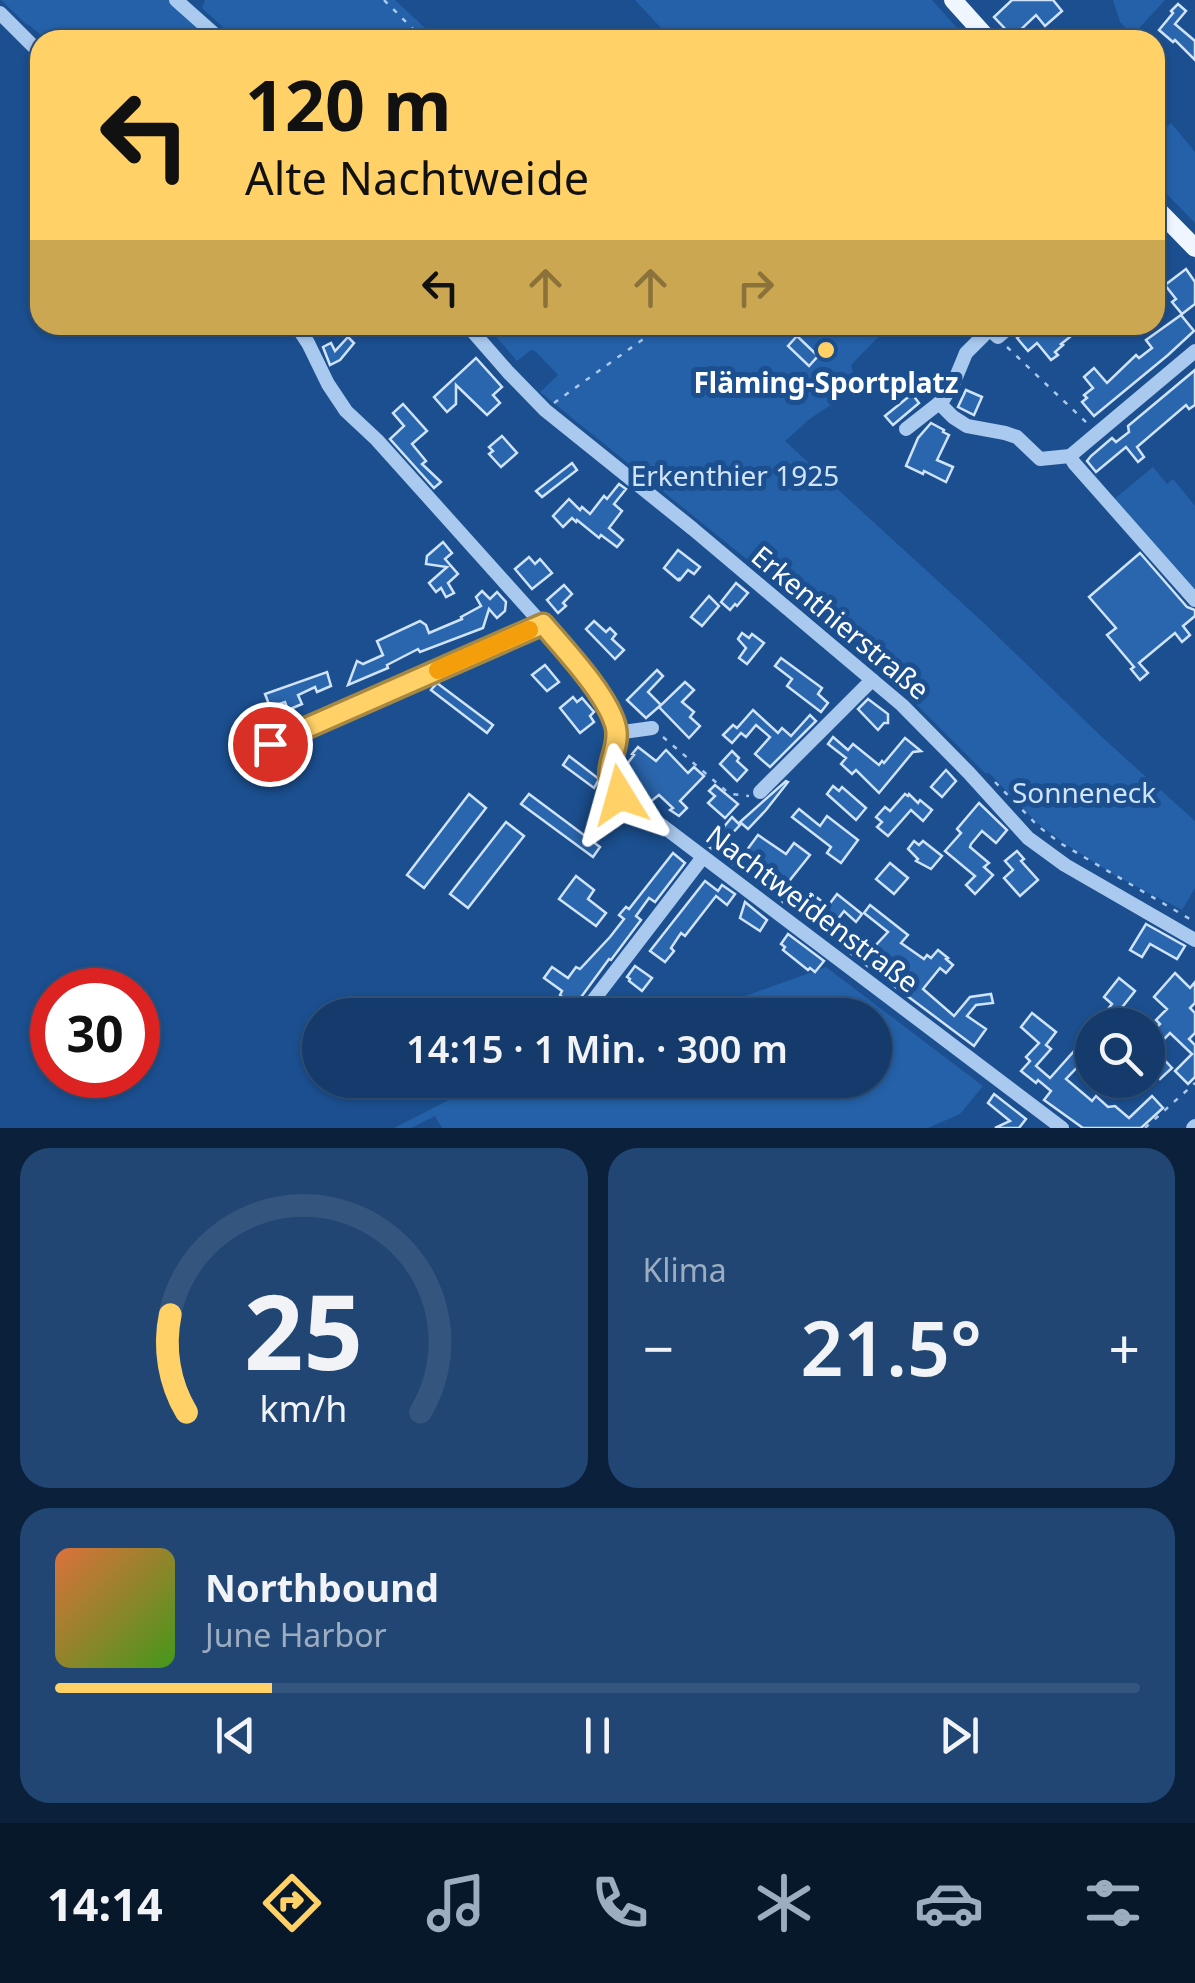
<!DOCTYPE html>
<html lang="de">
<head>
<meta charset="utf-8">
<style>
	:root { --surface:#143b6b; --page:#214673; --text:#f1f3f6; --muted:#9dadc1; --line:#33557e; --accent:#ffd166 }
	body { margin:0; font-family:"Noto Sans",sans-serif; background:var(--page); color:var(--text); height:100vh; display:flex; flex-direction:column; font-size:38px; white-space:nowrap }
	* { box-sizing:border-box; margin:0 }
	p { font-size:32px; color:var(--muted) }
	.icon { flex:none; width:55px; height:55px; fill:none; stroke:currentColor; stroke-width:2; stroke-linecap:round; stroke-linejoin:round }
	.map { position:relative; height:1128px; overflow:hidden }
	.sheet { display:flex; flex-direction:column; gap:20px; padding:20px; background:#0b203b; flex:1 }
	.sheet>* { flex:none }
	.guide { position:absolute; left:30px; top:30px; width:1135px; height:305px; border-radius:30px; box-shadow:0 2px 8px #0004,0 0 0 2px var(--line); background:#ffd166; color:#111; overflow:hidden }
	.tools { position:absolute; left:1075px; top:1008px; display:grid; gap:20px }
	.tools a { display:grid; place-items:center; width:90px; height:90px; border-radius:50%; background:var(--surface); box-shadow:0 2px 8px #0004,0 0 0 2px var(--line); font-size:50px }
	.speed { position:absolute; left:30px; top:968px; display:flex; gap:20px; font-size:50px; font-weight:700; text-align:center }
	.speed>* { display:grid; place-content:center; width:130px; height:130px; border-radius:50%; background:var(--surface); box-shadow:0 2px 8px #0004,0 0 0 2px var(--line); line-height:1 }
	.speed .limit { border:15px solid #d22; background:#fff; color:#111 }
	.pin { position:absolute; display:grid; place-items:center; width:85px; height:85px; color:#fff; margin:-42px; border:5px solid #fff; border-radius:50%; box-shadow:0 2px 10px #0007 }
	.me { position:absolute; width:110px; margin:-55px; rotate:352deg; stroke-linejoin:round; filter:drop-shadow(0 0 8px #0008) }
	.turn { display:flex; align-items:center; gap:35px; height:210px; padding:0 50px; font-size:45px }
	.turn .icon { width:130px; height:130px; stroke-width:2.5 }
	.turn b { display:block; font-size:70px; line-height:85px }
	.lanes { display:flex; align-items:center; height:95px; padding:0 50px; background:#0003; justify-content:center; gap:50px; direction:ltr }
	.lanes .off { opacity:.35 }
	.big { font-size:75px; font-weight:600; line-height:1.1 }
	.sheet .tile { flex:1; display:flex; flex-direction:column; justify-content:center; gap:15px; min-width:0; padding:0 35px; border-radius:30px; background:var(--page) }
	.sheet .dial { align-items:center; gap:0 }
	.dial svg { height:260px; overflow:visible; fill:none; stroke:var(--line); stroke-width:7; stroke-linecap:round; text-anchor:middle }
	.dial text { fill:var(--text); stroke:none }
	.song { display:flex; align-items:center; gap:30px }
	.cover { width:120px; height:120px; border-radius:15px; background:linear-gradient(135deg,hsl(20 70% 55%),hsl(100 70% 35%)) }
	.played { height:10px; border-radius:5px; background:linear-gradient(90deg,var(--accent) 20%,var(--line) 20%) }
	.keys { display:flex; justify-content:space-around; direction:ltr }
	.heat { display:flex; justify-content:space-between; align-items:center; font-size:55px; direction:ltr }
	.sheet .tiles { flex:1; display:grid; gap:20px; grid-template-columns:1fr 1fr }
	.tile:last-child { grid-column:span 2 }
	.trip { position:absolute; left:302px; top:998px; width:590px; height:100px; border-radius:50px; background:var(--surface); box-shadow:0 2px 8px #0004,0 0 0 2px var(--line); font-weight:600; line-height:100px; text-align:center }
	.dock { display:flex; height:160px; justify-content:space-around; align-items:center; background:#08182b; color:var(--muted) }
	.dock .icon { width:70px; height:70px }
	.dock .current { color:var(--accent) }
	.dock b { font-size:45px; color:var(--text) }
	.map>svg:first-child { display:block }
</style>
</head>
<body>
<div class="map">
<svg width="1195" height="1128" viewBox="0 0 1195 1128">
	<rect width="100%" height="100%" fill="#1b4f8f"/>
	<!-- green -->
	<g fill="#2461a8">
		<path d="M1,0H170L213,40H50L45,35L42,36L29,25H27Z"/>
		<path d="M205,0H395L438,40H237L202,8Z"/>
		<path d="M635,0H932L968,40H926L917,29L905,40H805L793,28L785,40H672Z"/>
		<path d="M1113,0H1165L1133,35L1120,22Z"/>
		<path d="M1171,123L1195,152V223L1155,182V139Z"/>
		<path d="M486,325H757L770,335L778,325H890L851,365L857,388L811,418L785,441L986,625L1103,738L1195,821V888L1182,910L1116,876L1067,845L1037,823L989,773H985L909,697L749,561L540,392L558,375L535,351L531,350L517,361Z"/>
		<path d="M1153,467L1167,484L1173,479L1195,506V595L1112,501Z"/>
		<path d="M826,967L983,1086L960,1114L928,1128H442L435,1116L411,1128H394L488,1080H875V1015H692Z"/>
	</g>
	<!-- building -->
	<g fill="#2a66ad" stroke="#cfe3fa" stroke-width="2.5">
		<path d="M1012,0H1053L1062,11L1045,26L1036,15L1013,37L994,17Z"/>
		<path d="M1178,4L1186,11L1175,24L1195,41V60L1175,40L1173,42L1159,30L1173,13L1171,11Z"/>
		<path d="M1186,269L1195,282V304L1182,314L1172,302L1176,299L1165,285Z"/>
		<path d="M1181,315L1194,331L1168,355L1094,416L1082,402L1087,398L1084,395L1093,388L1084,377L1094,368L1107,383L1136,355L1139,358L1152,348L1146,340Z"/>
		<path d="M1041,325H1085L1061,344L1063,345L1055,352L1058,355L1051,360L1037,343L1028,351L1017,338L1029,328L1033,332Z"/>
		<path d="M797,336L818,356L809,366L788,346Z"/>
		<path d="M348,337L354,343L340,360L330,365L323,347L331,343L335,351Z"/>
		<path d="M476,358L502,387L493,395L500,403L487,415L456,385V404L447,412L434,397Z"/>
		<path d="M1195,370V405L1189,409L1186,405L1137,447L1144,457L1138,462L1126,447L1096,472L1087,461L1091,456L1112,438L1116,442L1129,432L1128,426Z"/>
		<path d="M966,390L982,397L974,415L958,407Z"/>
		<path d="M912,394L919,403L893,425L885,416Z"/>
		<path d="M403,404L427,431L412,444L426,461L422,464L441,482L434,488L390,439L404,426L393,413Z"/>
		<path d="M931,423L944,430L943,432L949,435L937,460L953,467L946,482L924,471L923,474L906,466L918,438Z"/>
		<path d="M502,436L517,453L501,467L489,454L493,451L489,447Z"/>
		<path d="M572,463L577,470L542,497L536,491Z"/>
		<path d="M619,484L626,489L614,504L622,511L609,528L623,540L617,547L601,535L599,538L577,520L576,522L572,518L563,527L553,516L569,499L580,510L582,507L590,514L604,496L607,499Z"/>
		<path d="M443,542L452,553L445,559L458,574L448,583L454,593L446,597L441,588L436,592L429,583L447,567L426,564L427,556Z"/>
		<path d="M678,550L700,567L694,574L688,570L679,581L680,578L678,580L664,568Z"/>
		<path d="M1140,553L1187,607L1195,610V616L1183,626L1190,635L1182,642L1175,633L1139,663L1148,673L1140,680L1131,669L1134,667L1107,635L1116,628L1089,597Z"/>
		<path d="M529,557L535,564L540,559L552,573L532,589L515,569Z"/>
		<path d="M736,583L748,593L737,606L735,604L730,610L721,602Z"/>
		<path d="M564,585L572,594L563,603L566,606L558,613L547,600Z"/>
		<path d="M482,591L490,599L497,592L506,602L505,611L497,618L489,609L483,628L420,652L418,649L387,665L388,668L348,685L357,661L363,664L383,655L377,641L420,621L426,625L429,633L462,619L461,617L481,606L476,597Z"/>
		<path d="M709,596L719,606L702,626L691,617Z"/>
		<path d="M594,621L606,632L610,628L616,634L612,639L624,650L615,659L586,629Z"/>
		<path d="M742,633L749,638L752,634L764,643L747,664L739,658L746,648L738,639Z"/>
		<path d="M781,658L822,688L818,694L828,703L821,712L787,686L792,679L775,666Z"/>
		<path d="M545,665L559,682L547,691L532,675Z"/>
		<path d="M657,670L663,676L648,692L661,705L646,718L627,700Z"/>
		<path d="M327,672L331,686L317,692L315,687L298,695L302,704L288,710L285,702L270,707L265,694Z"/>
		<path d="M685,682L694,690L682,702L694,712L690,717L700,726L689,738L659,707Z"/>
		<path d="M437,683L493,725L487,733L431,690Z"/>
		<path d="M573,697L577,702L582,698L594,712L590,716L594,722L580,733L560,708Z"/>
		<path d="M868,699L888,714V723H884L878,730L858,709Z"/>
		<path d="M263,705L269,719L248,730L245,713Z"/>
		<path d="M753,710L778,733L782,728L791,736L810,715L816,721L770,767L755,754L770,737L756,725L746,737L741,733L732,743L723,735L733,725L737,728Z"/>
		<path d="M833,737L848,750L853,744L879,765L882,761L884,763L905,738L921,751L913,752L879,793L856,770L852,774L841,764L846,758L828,744Z"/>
		<path d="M638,747L656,761L666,750L688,773L694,767L704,776L680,801L687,808L679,816L670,810L673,808L659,795L650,802L622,781L620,773L634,755L632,754Z"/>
		<path d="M732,751L739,758L737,761L747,770L737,781L720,764Z"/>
		<path d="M569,756L599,779L594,788L563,765Z"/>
		<path d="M946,770L956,781L942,797L931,787Z"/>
		<path d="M786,781L788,782L766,810L748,829L740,822Z"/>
		<path d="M715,785L738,804L725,818L708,803L715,796L709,791Z"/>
		<path d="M833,786L839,791L842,787L866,808L856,820L827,794Z"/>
		<path d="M469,794L486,808L424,888L407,875Z"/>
		<path d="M529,794L600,847L593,857L521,804Z"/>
		<path d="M905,794L908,796L909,794L918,803L920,800L932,810L923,821L911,810L888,836L877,827L882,822L876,817L885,807L890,811Z"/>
		<path d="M979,803L1007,830L996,843L982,831L971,844L970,847L989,863L984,867L993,875L975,894L966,885L975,876L945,851L961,833L957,829Z"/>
		<path d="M799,809L820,826L827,816L858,840L841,863L827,853L831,847L792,817Z"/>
		<path d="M732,817L740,825L726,840L744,854L758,835L786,854L794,843L810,855L786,885L806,900L811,893L828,906L837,894L862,914L856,922L844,911L829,931L795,906L792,909L752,878L755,868L749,876L708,846Z"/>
		<path d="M506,822L524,836L468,908L450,894Z"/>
		<path d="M914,841L919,845L923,841L942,856L931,869L916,861L918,859L908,849Z"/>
		<path d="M1017,851L1024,859L1021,861L1038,880L1020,896L1004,878L1013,870L1005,861Z"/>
		<path d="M673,853L685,863L655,902L649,898L636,916L641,920L611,960L609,959L568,1015L556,1007L562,997L560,995L562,991L544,978L552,967L568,978L576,967L580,969L610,937L624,919L619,915L626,907L629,909Z"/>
		<path d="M890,863L908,878L894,894L876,879Z"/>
		<path d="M576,876L594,890L588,899L606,913L596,926L559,899Z"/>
		<path d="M705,881L718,891L722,885L735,894L727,905L716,896L685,936L681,933L671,948L674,951L665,962L650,951Z"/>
		<path d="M745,902L767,920L760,931L740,918Z"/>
		<path d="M870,905L908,935L901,943L924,959L927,955L931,958L938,950L948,958L946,959L953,965L946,973L940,968L923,989L954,1016L970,997L991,994L993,1003L976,1005L967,1016L986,1029L974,1046L846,950L857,934L874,947L888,932L864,913Z"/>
		<path d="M1146,924L1185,946L1177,959L1150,944L1142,957L1130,950Z"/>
		<path d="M788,934L824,961L815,972L810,968L808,970L783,950L785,947L781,944Z"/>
		<path d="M635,966L652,978L642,991L629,981L630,979L627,977Z"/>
		<path d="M1175,973L1190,988L1195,982V1003L1190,1008L1195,1013V1033L1189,1039L1195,1045V1077L1188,1084L1175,1071L1192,1054L1170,1033L1154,1049L1172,1068L1160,1079L1157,1076L1148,1085V1036L1160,1024L1156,1020L1167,1009L1154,997Z"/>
		<path d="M1119,978L1135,991L1108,1025H1095L1112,1004L1104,997Z"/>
		<path d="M1032,1013L1056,1032L1046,1045L1051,1049L1036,1066L1050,1078L1075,1050L1085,1059L1066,1079L1092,1101L1096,1096L1108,1107L1115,1106L1129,1118L1152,1096L1163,1108L1141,1128H1083L1069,1118L1044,1100L1051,1091L1038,1080L1036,1083L1021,1071L1030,1061L1026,1057L1039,1043L1021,1027Z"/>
		<path d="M994,1094L1026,1119L1019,1128H995L1010,1121L988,1103Z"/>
	</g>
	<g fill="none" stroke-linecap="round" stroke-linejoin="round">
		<!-- path -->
		<g stroke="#a9c9ee" stroke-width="2.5" stroke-dasharray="5 8" stroke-linecap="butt">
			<path d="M384,0L424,40"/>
			<path d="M1007,347L1088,424"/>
			<path d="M554,403L663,325"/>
			<path d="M663,737L725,790L732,794L749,796"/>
			<path d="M995,782L1038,826L1060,843L1195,922"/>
			<path d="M1145,1128L1195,1083"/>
		</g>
		<!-- minor -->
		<g stroke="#a9c9ee" stroke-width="14">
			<path d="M176,0L221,40"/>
			<path d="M0,13L40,53"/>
			<path d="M296,325L308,343L328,384L346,411L377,440L543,625L597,691L616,726L615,745L609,769L610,780L615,790L1062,1128"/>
			<path d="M467,325L508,372L545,410L693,529L902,705L969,773L1028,838L1065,865L1195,940"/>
			<path d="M986,326L998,337L1012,325"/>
			<path d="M1195,351L1070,456L1074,463L1195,600"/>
			<path d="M939,403L953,417L967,426L1005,433L1017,437L1040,459L1070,456"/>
			<path d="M906,429L943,400L954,382L966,353L990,329"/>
			<path d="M616,733L652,728"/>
			<path d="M270,743L543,625"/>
			<path d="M760,792L872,680"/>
			<path d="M582,1015L703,857"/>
			<path d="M1193,1128L1195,1126"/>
		</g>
		<!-- major -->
		<g stroke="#f0f6ff" stroke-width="18">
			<path d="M953,0L989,40"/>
			<path d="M1155,207L1195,248"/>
		</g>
	</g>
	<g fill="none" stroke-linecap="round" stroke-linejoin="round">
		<defs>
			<path id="route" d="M270,744L543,624C564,649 609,696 616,728C621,754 596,771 620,795"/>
		</defs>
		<!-- route casing -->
		<use href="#route" stroke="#a68842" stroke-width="25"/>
		<!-- route -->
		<use href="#route" stroke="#ffd166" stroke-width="18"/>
		<!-- slow -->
		<path stroke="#f59e0b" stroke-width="18" d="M438,670L529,630"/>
	</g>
	<!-- markers -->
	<circle fill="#ffd166" stroke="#1b4f8f" stroke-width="4" cx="826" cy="350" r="10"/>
	<g text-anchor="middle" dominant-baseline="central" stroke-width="10" stroke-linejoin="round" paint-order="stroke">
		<!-- poi labels -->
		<g font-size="28" font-weight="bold" fill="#fff" stroke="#1b4f8f">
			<text x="826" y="382">Fläming-Sportplatz</text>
		</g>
		<!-- park labels -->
		<g font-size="28" fill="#cfe3fa" stroke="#1b4f8f">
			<text x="735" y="475">Erkenthier 1925</text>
			<text x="1084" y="792">Sonneneck</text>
		</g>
		<!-- street labels -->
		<g font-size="28" fill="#fff" stroke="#1b4f8f">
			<text transform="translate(841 622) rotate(40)">Erkenthierstraße</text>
			<text transform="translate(813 908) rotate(37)">Nachtweidenstraße</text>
		</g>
	</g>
</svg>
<div class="tools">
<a><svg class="icon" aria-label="search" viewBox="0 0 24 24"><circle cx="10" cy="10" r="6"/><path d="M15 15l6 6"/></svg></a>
</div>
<div class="speed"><div class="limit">30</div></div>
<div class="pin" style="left:270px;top:744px;background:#d93025"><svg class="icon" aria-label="arrive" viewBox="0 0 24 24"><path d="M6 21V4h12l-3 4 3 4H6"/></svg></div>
<svg class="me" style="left:620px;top:795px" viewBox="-20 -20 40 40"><path d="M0-17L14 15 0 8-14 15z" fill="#ffd166" stroke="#fff" stroke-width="4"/></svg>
<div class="trip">14:15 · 1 Min. · 300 m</div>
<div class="guide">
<div class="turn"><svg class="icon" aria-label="left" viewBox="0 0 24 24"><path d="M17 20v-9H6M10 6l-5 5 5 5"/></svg><div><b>120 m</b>Alte Nachtweide</div></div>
<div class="lanes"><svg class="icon" aria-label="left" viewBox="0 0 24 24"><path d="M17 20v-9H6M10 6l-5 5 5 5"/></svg><svg class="icon off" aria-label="ahead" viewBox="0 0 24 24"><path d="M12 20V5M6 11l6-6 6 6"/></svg><svg class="icon off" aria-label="ahead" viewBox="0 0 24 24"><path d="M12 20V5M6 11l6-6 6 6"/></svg><svg class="icon off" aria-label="right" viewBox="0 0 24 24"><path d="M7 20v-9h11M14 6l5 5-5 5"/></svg></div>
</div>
</div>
<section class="sheet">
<div class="tiles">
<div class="tile dial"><svg viewBox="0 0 100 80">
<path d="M14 69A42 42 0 1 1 86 69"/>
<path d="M14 69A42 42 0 0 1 9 39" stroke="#ffd166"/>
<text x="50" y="56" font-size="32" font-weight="700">25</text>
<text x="50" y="72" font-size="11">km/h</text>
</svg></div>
<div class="tile"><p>Klima</p>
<div class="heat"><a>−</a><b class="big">21.5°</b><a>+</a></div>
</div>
<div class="tile">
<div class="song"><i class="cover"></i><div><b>Northbound</b><p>June Harbor</p></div></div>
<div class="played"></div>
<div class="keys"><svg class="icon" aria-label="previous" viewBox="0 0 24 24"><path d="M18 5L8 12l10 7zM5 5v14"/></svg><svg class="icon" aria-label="pause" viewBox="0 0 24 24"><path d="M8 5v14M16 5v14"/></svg><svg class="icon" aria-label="next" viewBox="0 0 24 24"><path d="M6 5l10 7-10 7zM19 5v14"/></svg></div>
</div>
</div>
</section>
<nav class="dock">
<b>14:14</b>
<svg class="icon current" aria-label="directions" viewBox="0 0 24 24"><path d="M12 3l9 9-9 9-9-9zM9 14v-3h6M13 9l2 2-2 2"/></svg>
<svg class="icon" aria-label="music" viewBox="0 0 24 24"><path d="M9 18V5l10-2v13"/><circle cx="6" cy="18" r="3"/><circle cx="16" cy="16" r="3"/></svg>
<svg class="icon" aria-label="phone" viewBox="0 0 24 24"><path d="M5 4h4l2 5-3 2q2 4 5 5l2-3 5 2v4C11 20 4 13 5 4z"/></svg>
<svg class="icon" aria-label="climate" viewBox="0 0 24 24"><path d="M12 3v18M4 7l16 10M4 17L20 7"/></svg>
<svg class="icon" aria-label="car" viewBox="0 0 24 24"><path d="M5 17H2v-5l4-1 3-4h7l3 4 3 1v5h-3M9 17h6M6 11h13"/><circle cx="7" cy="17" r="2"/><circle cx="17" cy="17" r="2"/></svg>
<svg class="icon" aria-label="filters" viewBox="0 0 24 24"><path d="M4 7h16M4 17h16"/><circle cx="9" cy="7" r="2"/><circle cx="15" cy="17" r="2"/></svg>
</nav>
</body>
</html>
